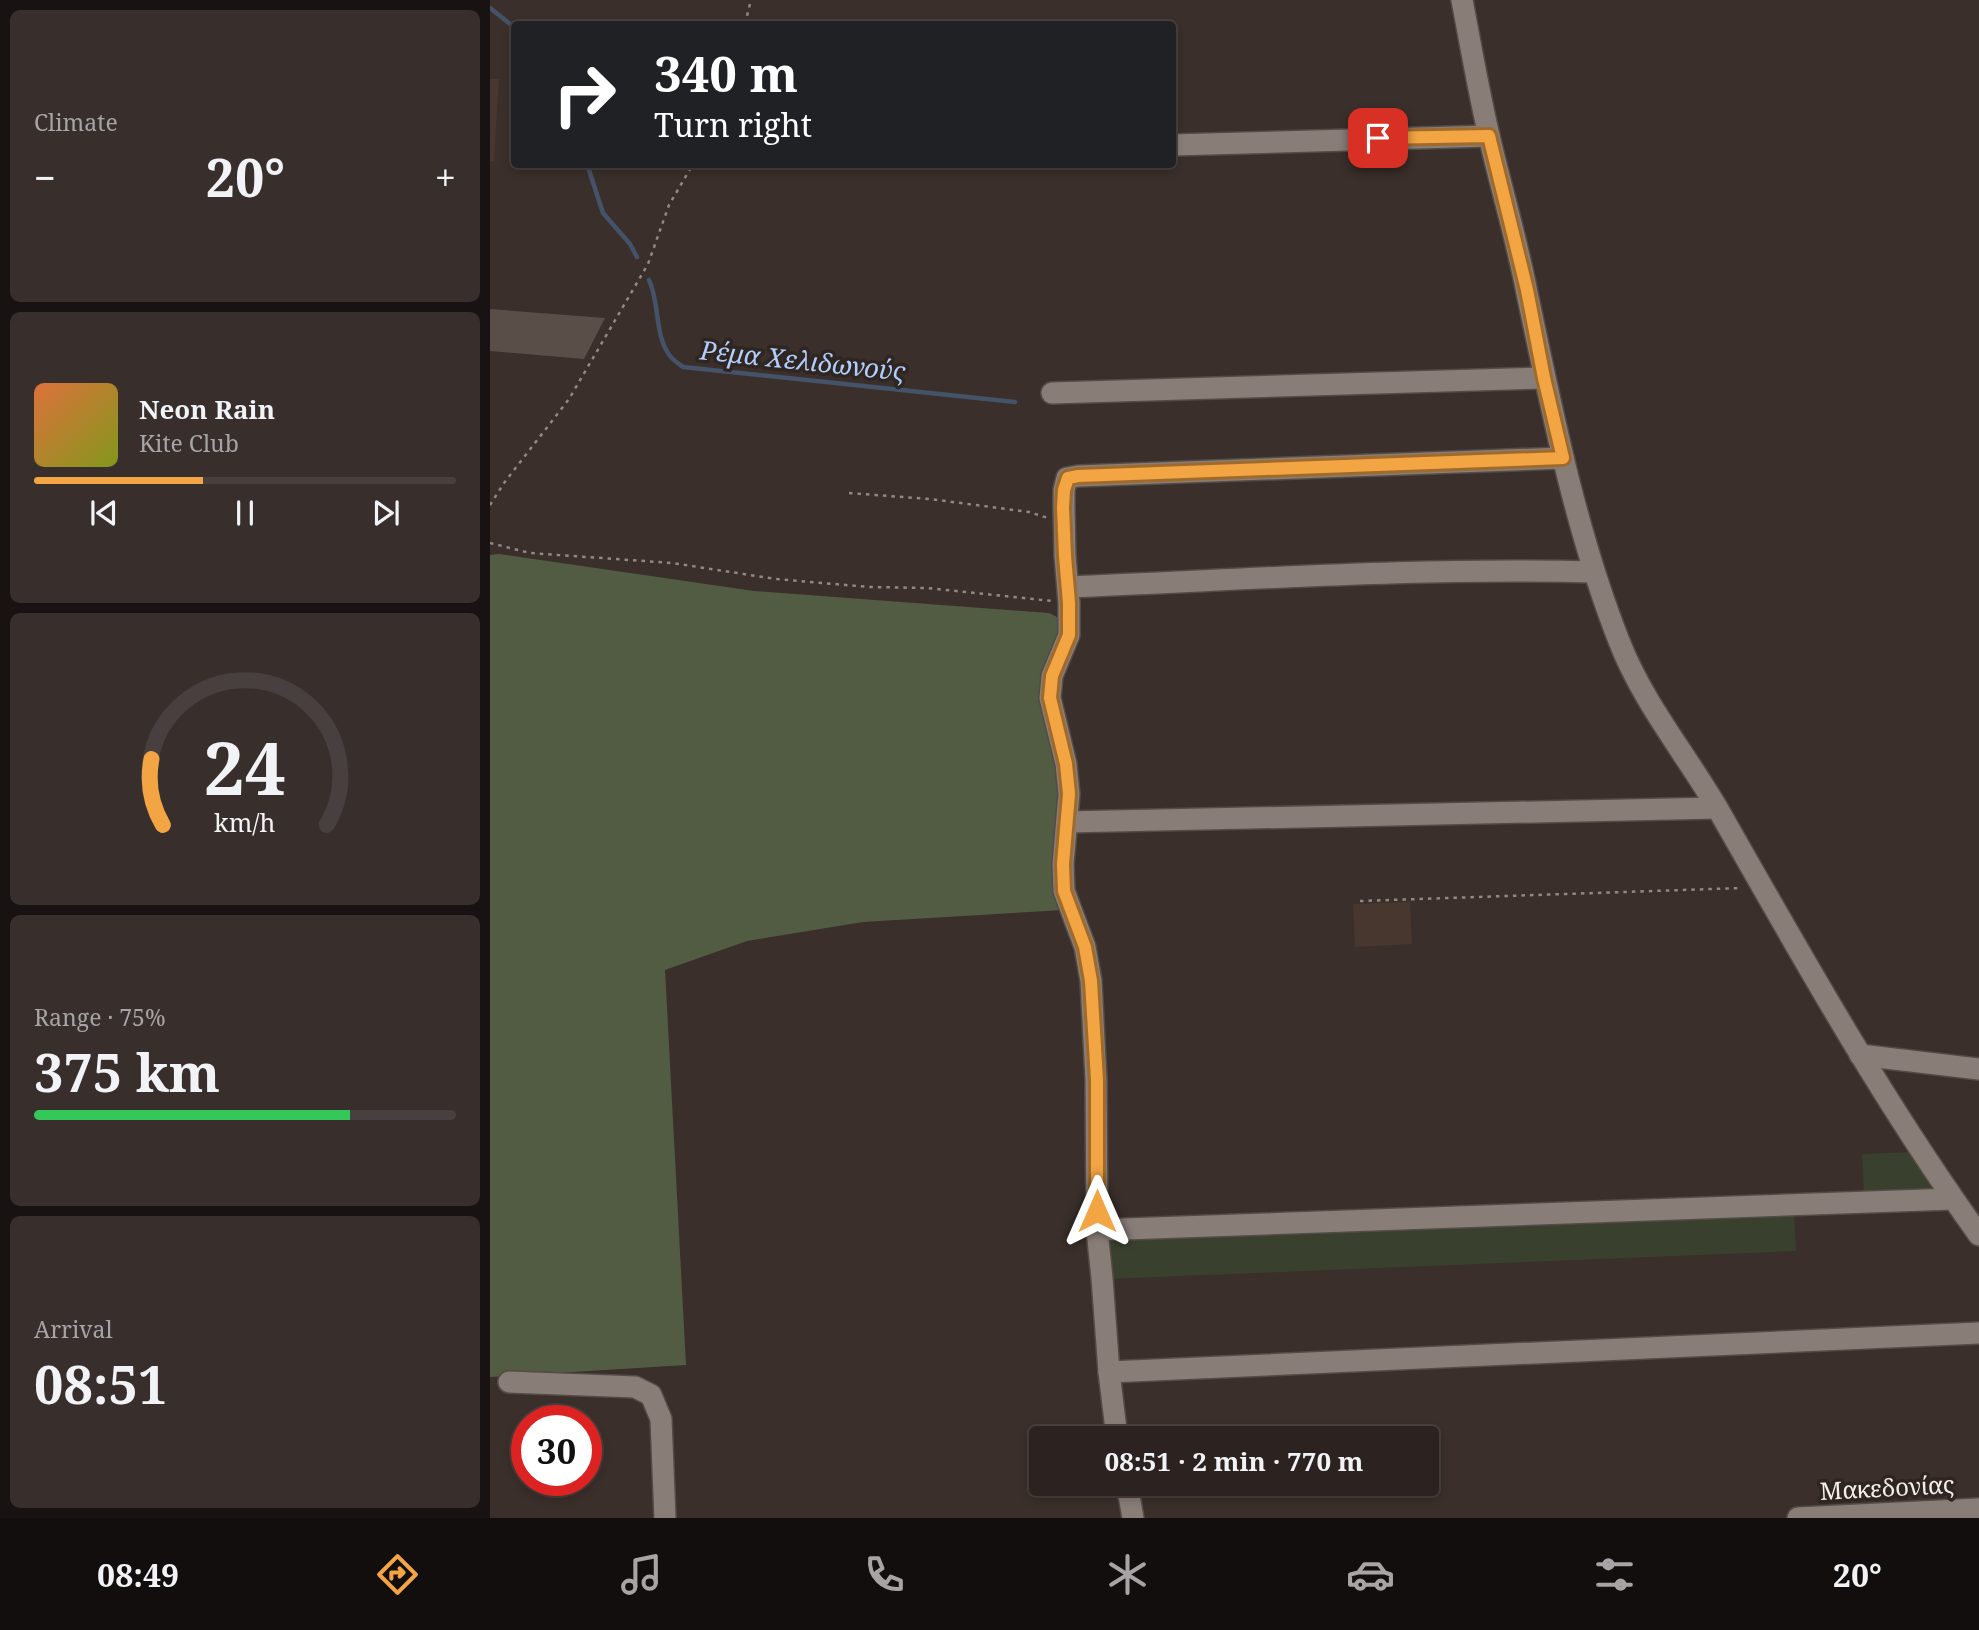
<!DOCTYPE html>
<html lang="en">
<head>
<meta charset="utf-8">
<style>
	:root { --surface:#2c2320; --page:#382f2d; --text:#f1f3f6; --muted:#a6a4a5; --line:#48403e; --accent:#f3a443 }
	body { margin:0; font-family:"Noto Serif",serif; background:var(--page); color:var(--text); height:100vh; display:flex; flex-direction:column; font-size:26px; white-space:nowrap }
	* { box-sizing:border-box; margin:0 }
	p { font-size:23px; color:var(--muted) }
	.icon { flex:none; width:38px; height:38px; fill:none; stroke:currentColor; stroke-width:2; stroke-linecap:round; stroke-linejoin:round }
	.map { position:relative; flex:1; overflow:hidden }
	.side { display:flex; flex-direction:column; gap:10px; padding:10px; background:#181312; width:490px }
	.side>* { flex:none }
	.guide { position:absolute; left:21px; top:21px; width:665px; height:147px; border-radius:7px; box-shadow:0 4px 10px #0003,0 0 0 2px var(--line); background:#202124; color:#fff; overflow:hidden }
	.speed { position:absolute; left:21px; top:1405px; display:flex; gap:14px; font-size:35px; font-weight:700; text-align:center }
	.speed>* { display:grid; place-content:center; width:91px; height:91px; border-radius:50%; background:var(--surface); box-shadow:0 4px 10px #0003,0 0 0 2px var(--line); line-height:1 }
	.speed .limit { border:10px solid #d22; background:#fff; color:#111 }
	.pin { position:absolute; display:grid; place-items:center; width:60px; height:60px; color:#fff; margin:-30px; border-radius:14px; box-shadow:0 4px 10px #0006 }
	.me { position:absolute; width:77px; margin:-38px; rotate:0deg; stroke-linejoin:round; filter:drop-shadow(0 0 5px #0008) }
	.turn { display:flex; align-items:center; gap:24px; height:147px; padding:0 28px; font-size:32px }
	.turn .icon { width:91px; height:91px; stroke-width:2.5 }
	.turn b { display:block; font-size:49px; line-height:60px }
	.big { font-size:52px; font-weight:700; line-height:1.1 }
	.side .tile { flex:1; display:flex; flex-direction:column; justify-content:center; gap:10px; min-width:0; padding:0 24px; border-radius:10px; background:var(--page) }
	.side .dial { align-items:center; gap:0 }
	.dial svg { height:182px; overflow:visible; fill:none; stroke:var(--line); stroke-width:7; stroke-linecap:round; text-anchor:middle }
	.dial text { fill:var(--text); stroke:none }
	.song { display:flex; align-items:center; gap:21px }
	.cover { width:84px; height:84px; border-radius:10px; background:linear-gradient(135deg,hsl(20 70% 55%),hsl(70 70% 35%)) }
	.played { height:7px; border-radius:4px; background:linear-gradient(90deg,var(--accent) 40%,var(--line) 40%) }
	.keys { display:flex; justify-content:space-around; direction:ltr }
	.heat { display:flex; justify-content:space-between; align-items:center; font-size:38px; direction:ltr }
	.charge { height:10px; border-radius:5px; background:linear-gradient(90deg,#34c759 75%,var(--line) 0) }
	.trip { position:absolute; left:539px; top:1426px; width:410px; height:70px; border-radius:7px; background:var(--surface); box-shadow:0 4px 10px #0003,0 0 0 2px var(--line); font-weight:700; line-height:70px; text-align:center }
	.tabs { display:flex; height:112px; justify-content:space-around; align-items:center; background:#120e0d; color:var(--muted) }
	.tabs .icon { width:49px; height:49px }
	.tabs .current { color:var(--accent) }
	.tabs b { font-size:32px; color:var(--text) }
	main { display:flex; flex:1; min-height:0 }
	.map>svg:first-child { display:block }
</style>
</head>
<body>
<main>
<section class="side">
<div class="tile"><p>Climate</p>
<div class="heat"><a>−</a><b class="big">20°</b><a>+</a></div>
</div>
<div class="tile">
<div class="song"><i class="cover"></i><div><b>Neon Rain</b><p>Kite Club</p></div></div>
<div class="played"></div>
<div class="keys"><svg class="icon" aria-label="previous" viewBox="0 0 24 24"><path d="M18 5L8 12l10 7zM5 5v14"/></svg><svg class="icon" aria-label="pause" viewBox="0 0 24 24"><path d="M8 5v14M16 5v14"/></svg><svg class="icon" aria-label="next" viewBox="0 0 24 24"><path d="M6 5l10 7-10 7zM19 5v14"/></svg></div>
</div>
<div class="tile dial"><svg viewBox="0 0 100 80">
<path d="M14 69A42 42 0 1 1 86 69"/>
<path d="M14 69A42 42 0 0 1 9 40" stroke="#f3a443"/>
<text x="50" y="56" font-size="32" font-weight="700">24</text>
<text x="50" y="72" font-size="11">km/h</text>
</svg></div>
<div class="tile"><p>Range · 75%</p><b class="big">375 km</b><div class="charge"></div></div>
<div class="tile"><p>Arrival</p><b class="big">08:51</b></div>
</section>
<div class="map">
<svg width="1489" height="1518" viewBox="0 0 1489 1518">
	<rect width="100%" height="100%" fill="#3a2f2a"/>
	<!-- built -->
	<g fill="#47372f">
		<path d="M0,79H9L4,161H0Z"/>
		<path d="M920,902L922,944L865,947L863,904Z"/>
	</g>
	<!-- green -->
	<g fill="#39412e">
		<path d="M1423,1152L1446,1185V1193L1374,1195L1372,1154Z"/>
		<path d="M1304,1211L1306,1251L618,1279L614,1236Z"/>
	</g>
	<!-- forest -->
	<path fill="#515c43" d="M9,554L264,591L559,613L569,618L574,623L563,664L569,769L573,910L373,922L257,941L175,970L196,1365L0,1377V555Z"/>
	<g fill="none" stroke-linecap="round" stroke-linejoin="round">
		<!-- stream -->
		<g stroke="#445369" stroke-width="4.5">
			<path d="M0,8L24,27"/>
			<path d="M97,164L113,213L140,244L147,257"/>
			<path d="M159,280C170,303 164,335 180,356C183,360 189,364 193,367L525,402"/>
		</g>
	</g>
	<!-- building -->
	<path fill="#594f48" d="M0,309L115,318L94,359L0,351Z"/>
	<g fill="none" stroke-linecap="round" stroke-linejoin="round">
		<defs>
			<g id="minor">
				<path d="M972,0C981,47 989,94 1000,140C1012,191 1027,241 1037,293C1062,410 1085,529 1129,641C1153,703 1196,754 1229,811C1311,955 1392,1100 1489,1235"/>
				<path d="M682,145L999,136"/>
				<path d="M562,393L1054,378"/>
				<path d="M578,587C753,580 929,567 1104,572"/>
				<path d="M577,822L1227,808"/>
				<path d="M1370,1055L1489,1069"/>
				<path d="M607,1230L1463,1199"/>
				<path d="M619,1372L1489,1333"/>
				<path d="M19,1382L145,1387L161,1395L171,1419L175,1518"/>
				<path d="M627,1438L619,1372L612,1278L607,1230L606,1080L601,981L595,947L574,891L573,864L579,794L576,764L560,698L562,676L579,635V603L575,556L574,508V490L577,478L588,476L1073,458"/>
				<path d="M637,1484L643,1518"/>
				<path d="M1308,1518L1489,1509"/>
			</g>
		</defs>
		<!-- minor casing -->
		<use href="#minor" stroke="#544b47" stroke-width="24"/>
		<!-- path -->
		<g stroke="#928984" stroke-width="2.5" stroke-dasharray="3.5 5" stroke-linecap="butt">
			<path d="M255,24L261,0"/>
			<path d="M359,493L440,499L539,512L558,518"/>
			<path d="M0,505L14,483L79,399L158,264L179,205L203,164"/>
			<path d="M0,543L40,553L182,563L286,579L379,587L437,588L562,601"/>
			<path d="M870,901L1251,888"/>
		</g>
		<!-- minor -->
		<use href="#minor" stroke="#897d77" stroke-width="21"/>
	</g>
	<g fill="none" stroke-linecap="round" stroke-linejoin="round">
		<defs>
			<path id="route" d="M607,1211V1080L601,981L595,947L574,891L573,864L579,794L576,764L560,698L562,676L579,635V603L575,556L573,508L574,490L578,478L588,476L1073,458L1054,378L1037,290L999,136L888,138"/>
		</defs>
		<!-- route casing -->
		<use href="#route" stroke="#9e6b2c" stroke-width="18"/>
		<!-- route -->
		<use href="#route" stroke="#f3a443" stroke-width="12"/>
	</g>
	<g text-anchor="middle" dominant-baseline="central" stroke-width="7" stroke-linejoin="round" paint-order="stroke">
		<!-- street labels -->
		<g font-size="24" fill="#f5eeea" stroke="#2f2521">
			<text transform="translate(1397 1487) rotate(-3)">Μακεδονίας</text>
		</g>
		<!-- water labels -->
		<g font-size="26" font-style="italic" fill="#b0cdfb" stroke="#2f2521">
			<text transform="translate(313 360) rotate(6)">Ρέμα Χελιδωνούς</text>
		</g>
	</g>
</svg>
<div class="speed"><div class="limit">30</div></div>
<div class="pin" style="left:888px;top:138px;background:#d93025"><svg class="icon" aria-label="arrive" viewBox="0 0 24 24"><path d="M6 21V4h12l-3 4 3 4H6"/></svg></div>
<svg class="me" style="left:607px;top:1211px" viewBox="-20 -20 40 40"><path d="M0-17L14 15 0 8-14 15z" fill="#f3a443" stroke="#fff" stroke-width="4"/></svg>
<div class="trip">08:51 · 2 min · 770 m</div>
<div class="guide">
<div class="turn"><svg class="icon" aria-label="right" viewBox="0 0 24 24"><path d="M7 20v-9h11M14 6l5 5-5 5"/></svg><div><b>340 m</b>Turn right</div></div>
</div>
</div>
</main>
<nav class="tabs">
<b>08:49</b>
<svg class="icon current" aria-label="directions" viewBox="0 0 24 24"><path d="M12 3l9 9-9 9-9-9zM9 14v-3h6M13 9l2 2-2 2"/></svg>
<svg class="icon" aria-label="music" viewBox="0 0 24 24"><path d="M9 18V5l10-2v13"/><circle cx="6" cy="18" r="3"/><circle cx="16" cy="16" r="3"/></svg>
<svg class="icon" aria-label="phone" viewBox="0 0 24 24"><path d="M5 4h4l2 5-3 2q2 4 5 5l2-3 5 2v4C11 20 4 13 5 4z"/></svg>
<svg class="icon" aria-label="climate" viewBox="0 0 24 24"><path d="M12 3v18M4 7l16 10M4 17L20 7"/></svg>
<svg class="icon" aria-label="car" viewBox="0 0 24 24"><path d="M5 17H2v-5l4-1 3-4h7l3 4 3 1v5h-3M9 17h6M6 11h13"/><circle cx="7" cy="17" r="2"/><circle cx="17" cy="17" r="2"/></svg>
<svg class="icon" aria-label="filters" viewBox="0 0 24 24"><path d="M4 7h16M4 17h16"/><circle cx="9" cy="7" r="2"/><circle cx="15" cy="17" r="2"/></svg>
<b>20°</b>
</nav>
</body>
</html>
